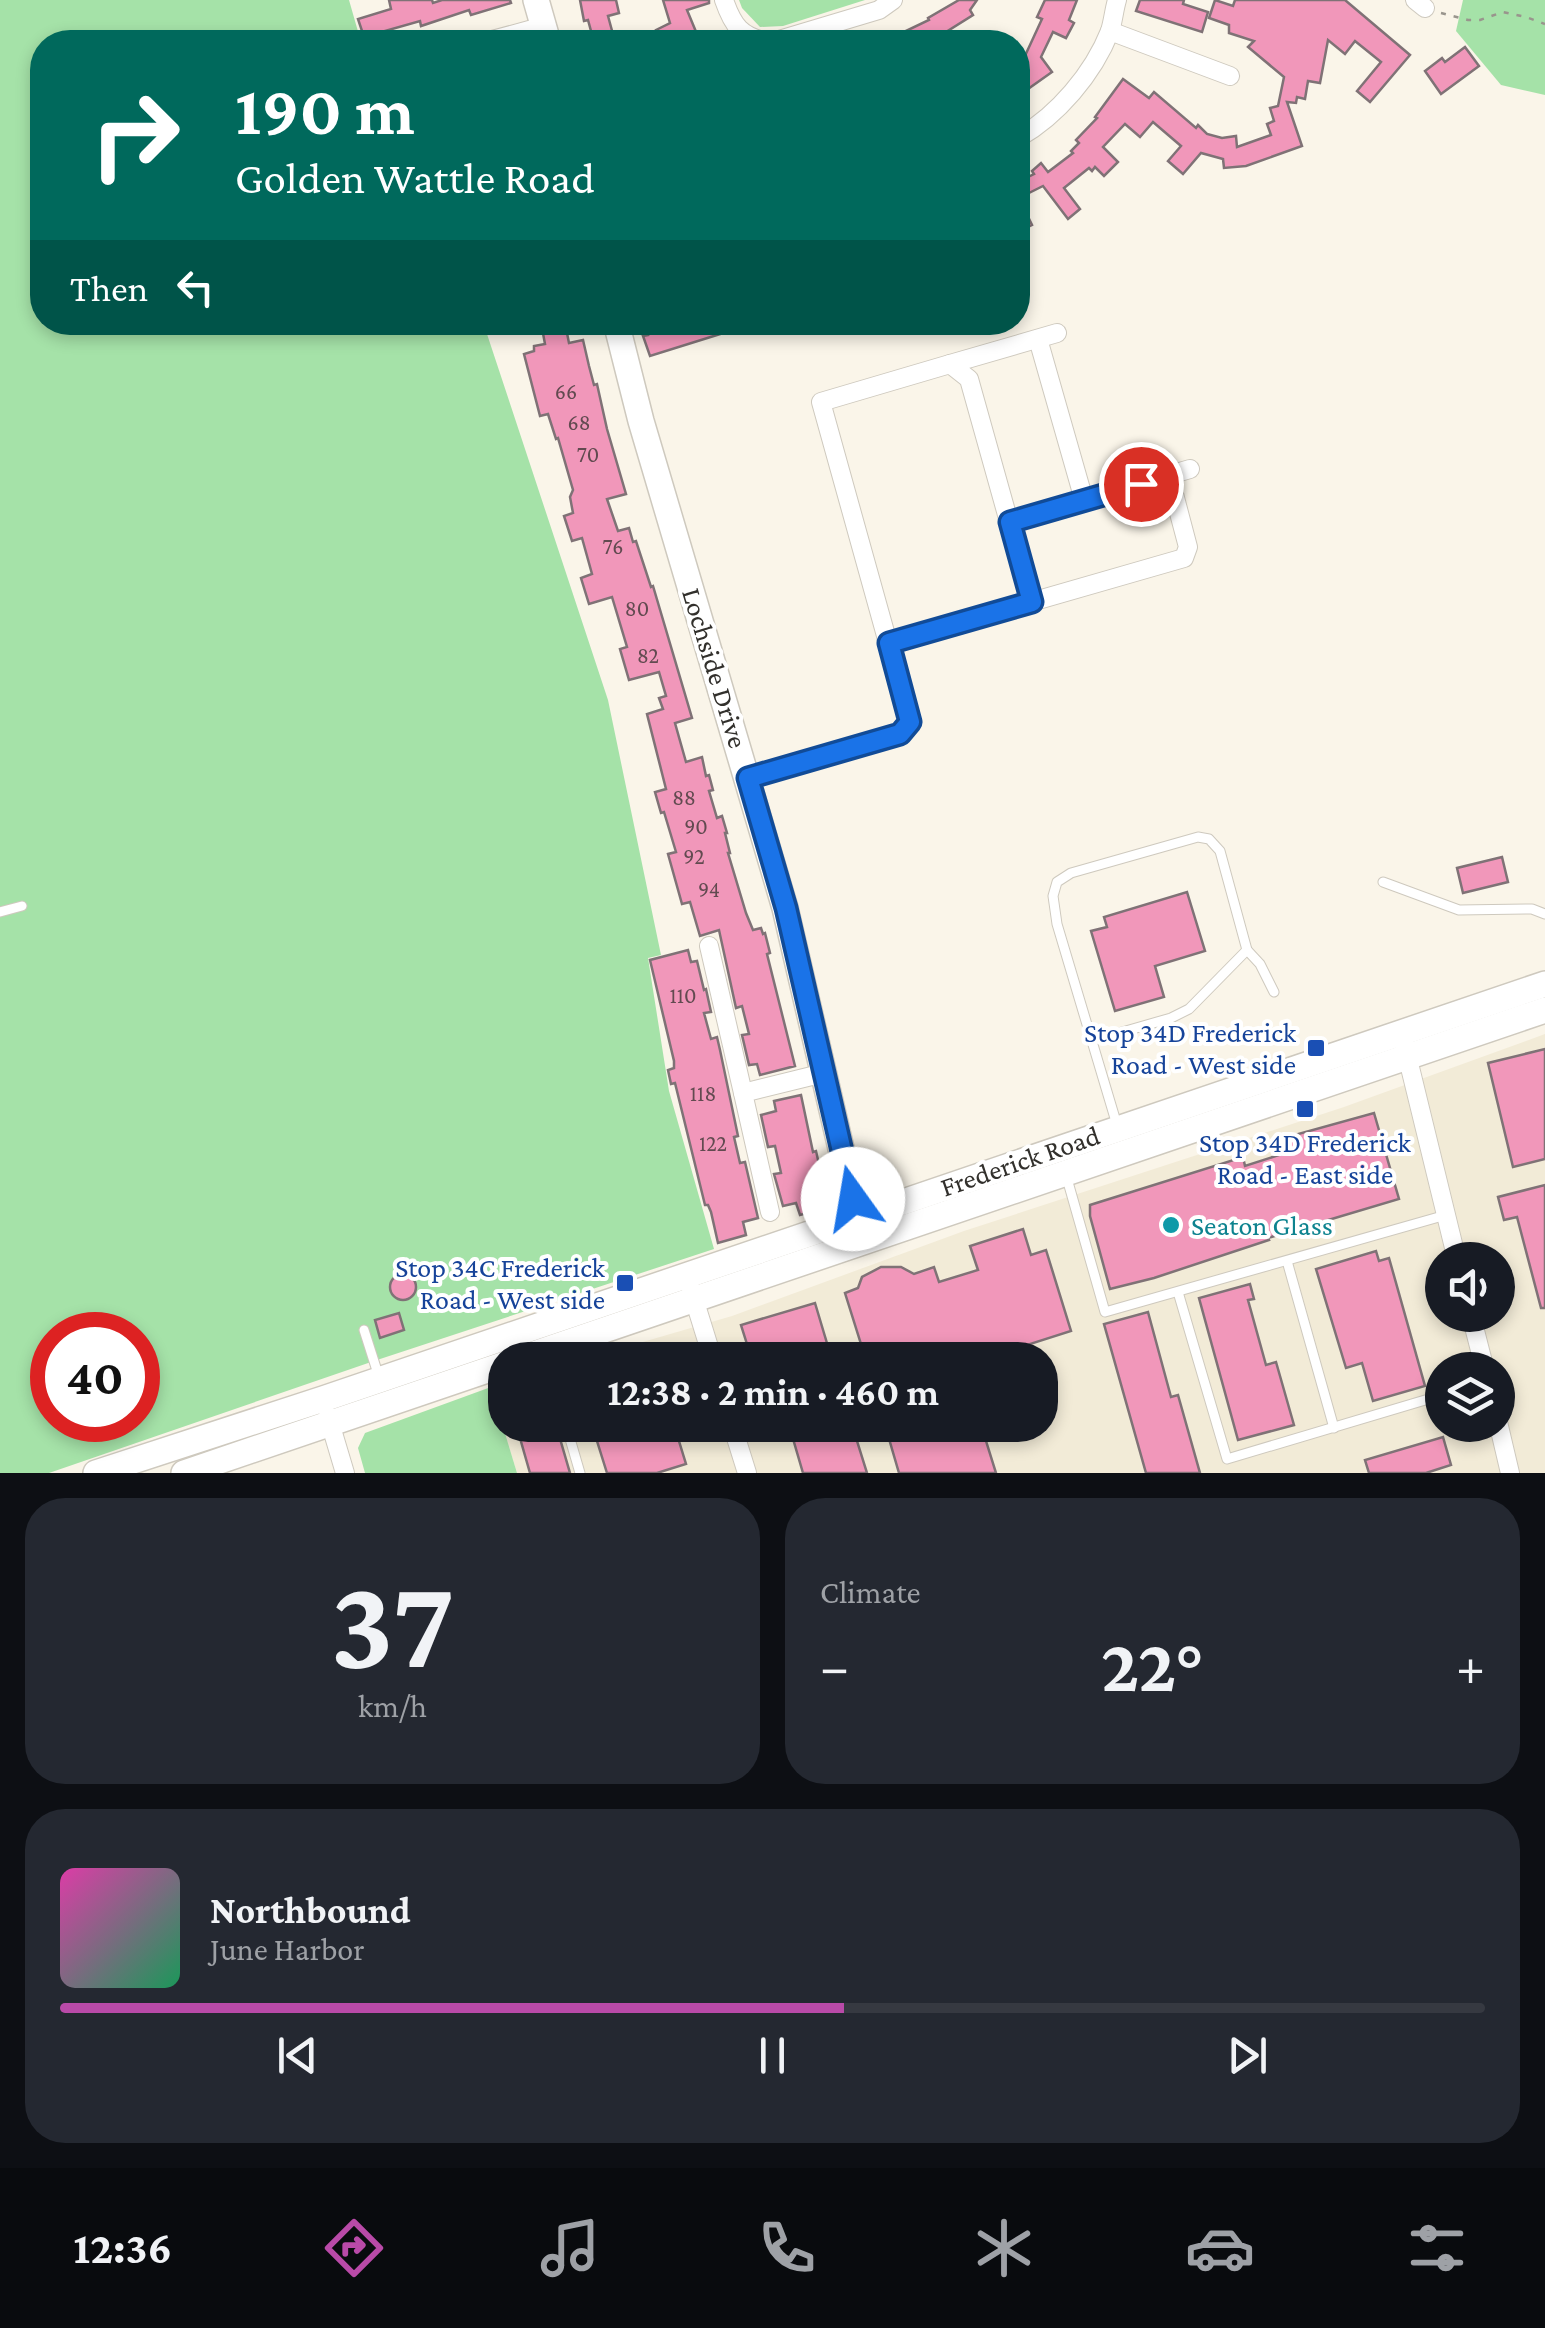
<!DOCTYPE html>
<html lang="en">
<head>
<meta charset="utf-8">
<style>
	:root { --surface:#171b24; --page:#242831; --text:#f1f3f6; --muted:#9ea1a6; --line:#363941; --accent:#b94aa8 }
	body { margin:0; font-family:"Crimson Pro",serif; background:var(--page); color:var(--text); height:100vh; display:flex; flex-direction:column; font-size:38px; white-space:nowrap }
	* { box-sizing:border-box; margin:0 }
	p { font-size:32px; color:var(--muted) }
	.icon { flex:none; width:55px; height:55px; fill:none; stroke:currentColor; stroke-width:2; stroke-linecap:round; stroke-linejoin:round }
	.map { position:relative; height:1473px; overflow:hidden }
	.side { display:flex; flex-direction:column; gap:25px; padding:25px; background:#0d0f14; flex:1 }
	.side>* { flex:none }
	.banner { position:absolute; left:30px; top:30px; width:1000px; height:305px; border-radius:40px; box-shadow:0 5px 15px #0003; background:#00695c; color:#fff; overflow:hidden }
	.controls { position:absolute; left:1425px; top:1242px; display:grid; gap:20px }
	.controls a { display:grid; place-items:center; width:90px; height:90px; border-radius:50%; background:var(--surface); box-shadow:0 5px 15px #0003; font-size:50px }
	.speed { position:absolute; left:30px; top:1312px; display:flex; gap:20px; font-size:50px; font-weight:700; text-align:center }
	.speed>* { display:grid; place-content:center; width:130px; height:130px; border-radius:50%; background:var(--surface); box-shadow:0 5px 15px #0003; line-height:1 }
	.speed .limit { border:15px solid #d22; background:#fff; color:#111 }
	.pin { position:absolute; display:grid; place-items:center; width:85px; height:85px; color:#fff; margin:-42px; border:5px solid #fff; border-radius:50%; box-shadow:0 2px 10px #0007 }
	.me { position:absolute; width:110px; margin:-55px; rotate:347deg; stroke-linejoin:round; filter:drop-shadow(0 0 8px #0008) }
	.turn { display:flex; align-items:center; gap:35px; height:210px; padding:0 40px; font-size:45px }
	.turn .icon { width:130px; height:130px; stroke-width:2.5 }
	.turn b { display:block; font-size:70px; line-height:85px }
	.then { display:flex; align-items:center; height:95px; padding:0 40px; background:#0003; gap:20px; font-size:38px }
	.big { font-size:75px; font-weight:700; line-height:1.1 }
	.side .card { flex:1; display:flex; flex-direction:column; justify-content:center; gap:15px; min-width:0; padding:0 35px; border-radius:40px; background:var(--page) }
	.side .dial { align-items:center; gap:0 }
	.dial b { font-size:130px; line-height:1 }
	.song { display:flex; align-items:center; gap:30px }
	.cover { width:120px; height:120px; border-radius:15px; background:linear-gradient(135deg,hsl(320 70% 55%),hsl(150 70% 35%)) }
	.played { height:10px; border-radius:5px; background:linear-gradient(90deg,var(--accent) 55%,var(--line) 55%) }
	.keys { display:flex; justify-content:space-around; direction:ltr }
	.heat { display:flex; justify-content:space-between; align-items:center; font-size:55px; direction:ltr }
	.side .tiles { flex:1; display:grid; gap:25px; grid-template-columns:1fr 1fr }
	.card:last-child { grid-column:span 2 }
	.trip { position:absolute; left:488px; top:1342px; width:570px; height:100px; border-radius:40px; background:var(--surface); box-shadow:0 5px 15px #0003; font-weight:700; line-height:100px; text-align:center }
	.tabs { display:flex; height:160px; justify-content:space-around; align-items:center; background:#090b0e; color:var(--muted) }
	.tabs .icon { width:70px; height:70px }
	.tabs .active { color:var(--accent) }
	.tabs b { font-size:45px; color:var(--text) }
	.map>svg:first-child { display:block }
</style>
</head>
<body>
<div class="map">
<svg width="1545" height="1473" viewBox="0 0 1545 1473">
	<rect width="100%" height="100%" fill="#faf5e9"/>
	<!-- built -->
	<path fill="#f2ebd7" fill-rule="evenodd" d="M1545,1034V1473H517L491,1387L505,1382V1425H1040V1360H581L732,1316L964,1231L1344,1107ZM1442,1260H1498V1315H1442ZM1442,1370H1498V1425H1442Z"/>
	<!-- green -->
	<g fill="#a5e2a8" fill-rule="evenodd">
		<path d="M0,0H349L361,42H42V322H463L486,331L608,700L661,955L648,958L669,1091L714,1249L374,1361L49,1473H0ZM52,1335H138V1420H52Z"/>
		<path d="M739,0H865L783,26L760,27L742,8Z"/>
		<path d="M1463,0H1545V95L1501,85L1456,31Z"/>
		<path d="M491,1387L517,1473H365L358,1448L365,1433Z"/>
	</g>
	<!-- building -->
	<g fill="#f197ba" stroke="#7f7276" stroke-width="2.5">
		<path d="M389,0H432L433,3L442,0H510L511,3L471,15L469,10L421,26L420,21L364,37L358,19L391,9Z"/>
		<path d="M580,0H616L619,13L608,16L614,38L594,42L588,20L584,21Z"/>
		<path d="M663,0H709V3L687,10L699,39L690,42H661L656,30L670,23Z"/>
		<path d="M959,0H977L970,10L973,15L930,42H883L929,20L928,18Z"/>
		<path d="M1045,0H1077L1069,20L1074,23L1066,38L1053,32L1041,57L1052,72L1018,96V71L1042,19L1037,17Z"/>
		<path d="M1140,0H1184L1183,4L1208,12L1202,32L1136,11Z"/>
		<path d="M1215,0L1233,6L1235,0H1345L1410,55L1370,102L1357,91L1381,62L1355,41L1345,54L1328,40L1320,83L1308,81L1305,99L1297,97L1296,103L1287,102L1302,146L1246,166L1224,168L1223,159L1201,153L1183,174L1168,161L1181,146L1153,122L1140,137L1125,124L1103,147L1118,162L1104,176L1095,167L1092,171L1089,168L1064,188L1080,209L1068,219L1043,186L1019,198L1032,225L1018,232V182L1034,174L1032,171L1041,163L1048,172L1073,153L1071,151L1079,143L1076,140L1097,118L1095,117L1123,79L1149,98L1154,92L1196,128L1198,125L1207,134L1222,138L1236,136L1237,147L1271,135L1267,124L1274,121L1270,108L1278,106L1284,77L1248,47L1254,41L1229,33V25L1209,18Z"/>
		<path d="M1465,47L1479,66L1441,94L1425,71L1442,58L1445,62Z"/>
		<path d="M644,322H749V325L650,356L643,336L648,335Z"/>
		<path d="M565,323L569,343L583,340L589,366L594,385L597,384L607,429L626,494L607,499L618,531L629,528L633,542L636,541L651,587L653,586L692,718L675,723L686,762L702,757L706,776L709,775L713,790L709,791L717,818L722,816L727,833H725L730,853H728L746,913L753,930L761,928L763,934L765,933L770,953L767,954L795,1066L760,1075L757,1064L749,1065L742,1035L749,1034L742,1006L736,1008L719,930L700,936L690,902L682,904L668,854L676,852L664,812L661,813L655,792L666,789L647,714L663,709L659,698L666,696L659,672L629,680L620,649L627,647L612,597L589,604L581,578L592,574L582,538L572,541L564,516L573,513L570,497L573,490L558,438L556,439L548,414L540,416L524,354L534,351V346L545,344L542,328Z"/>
		<path d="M1502,857L1508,882L1463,893L1457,868Z"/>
		<path d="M1187,892L1205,951L1155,966L1164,997L1115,1011L1091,931L1107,927L1104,917Z"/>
		<path d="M688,950L691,962L697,961L704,990L706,989L711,1012L704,1013L711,1039L717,1037L720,1050L738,1136L734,1137L740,1163L745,1162L758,1218L743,1222L746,1235L718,1243L711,1212L708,1205H705L675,1083L671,1084L668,1070L674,1068V1061L650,960Z"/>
		<path d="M1545,1049V1159L1513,1167L1488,1063Z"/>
		<path d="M801,1095L813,1152L816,1151L821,1173H819L820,1178L826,1203L820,1204L822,1209L800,1215L796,1203L783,1206L774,1174L781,1173L775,1146L768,1147L761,1115L776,1111L774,1101Z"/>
		<path d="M1374,1113L1399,1199L1268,1238L1269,1240L1154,1278L1110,1289L1090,1216V1205L1243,1157L1245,1166L1285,1153L1280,1139Z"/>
		<path d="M1545,1185V1308H1541L1517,1217L1504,1220L1498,1197Z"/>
		<path d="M1023,1229L1031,1255L1046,1250L1071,1331L980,1360H866L845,1293L858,1288L862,1277L881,1267H901L914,1274L934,1267L939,1282L978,1270L970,1246Z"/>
		<path d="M1376,1251L1379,1261L1389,1258L1425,1386L1373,1401L1362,1363L1346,1368L1316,1269Z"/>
		<circle cx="403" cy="1287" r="13"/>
		<path d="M1250,1284L1254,1299L1248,1300L1266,1365L1276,1362L1294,1425L1238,1440L1199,1298Z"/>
		<path d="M815,1303L832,1360H752L741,1325Z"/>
		<path d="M1148,1312L1171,1397L1178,1395L1200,1473H1146L1104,1324Z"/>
		<path d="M399,1313L404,1330L380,1338L375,1320Z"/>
		<path d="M537,1425H556L570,1473H530L518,1431Z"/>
		<path d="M592,1425H674L686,1464L657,1473H607Z"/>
		<path d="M789,1425H852L867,1473H803Z"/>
		<path d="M885,1425H981L996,1473H899Z"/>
		<path d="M1443,1437L1451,1465L1426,1473H1369L1365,1460Z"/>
	</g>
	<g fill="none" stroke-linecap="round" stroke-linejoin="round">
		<defs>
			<g id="lane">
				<path d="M1383,882L1459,910L1532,909L1545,914"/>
				<path d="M0,912L22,906"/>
				<path d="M1247,950L1260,964L1274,992"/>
				<path d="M1091,1041L1171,1018L1189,1009L1247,950L1220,851L1209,839L1198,837L1071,873L1057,882L1053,896L1057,924L1117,1125"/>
				<path d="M1066,1175L1105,1312L1446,1215"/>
				<path d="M1287,1261L1334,1428"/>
				<path d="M1178,1292L1227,1459L1442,1395"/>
				<path d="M364,1330L379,1377"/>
				<path d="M566,1425L580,1473"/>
			</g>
			<g id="street">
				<path d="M724,0C733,26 741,37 768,42"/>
				<path d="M1415,0L1425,8"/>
				<path d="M1110,31L1230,76"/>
				<path d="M485,42L544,26"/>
				<path d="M772,42L879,10L893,0"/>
				<path d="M1018,138C1057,116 1093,74 1110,31C1113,22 1114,10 1117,0"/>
				<path d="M1038,339L1084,500"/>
				<path d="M950,364L1057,333"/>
				<path d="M1009,522L1032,602"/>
				<path d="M889,643L1184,558L1188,547L1169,475"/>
				<path d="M749,778L900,734L910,722L821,402L950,364L969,379L1009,522L1190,469"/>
				<path d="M709,946L743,1093"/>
				<path d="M1405,1047L1457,1260"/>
				<path d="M770,1212L743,1093L824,1073"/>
				<path d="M691,1289L713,1360"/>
				<path d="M1471,1315L1485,1370"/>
				<path d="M328,1416L345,1473"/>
				<path d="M1498,1422L1510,1473"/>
				<path d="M732,1425L747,1473"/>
			</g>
			<g id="secondary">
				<path d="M536,0L548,42"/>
				<path d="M616,322L641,421L785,908L860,1230"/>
				<path d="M516,1360L1545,1010"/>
				<path d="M96,1473L323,1399L1545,984"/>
				<path d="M184,1473L505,1364"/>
			</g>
		</defs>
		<!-- lane casing -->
		<use href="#lane" stroke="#cec9be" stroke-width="11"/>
		<!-- street casing -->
		<use href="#street" stroke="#cec9be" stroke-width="20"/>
		<!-- secondary casing -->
		<use href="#secondary" stroke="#cec9be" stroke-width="28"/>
		<!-- path -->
		<path stroke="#99958d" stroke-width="2.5" stroke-dasharray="5 8" stroke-linecap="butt" d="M1441,13L1468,20H1480L1503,12L1526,17L1545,24"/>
		<!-- lane -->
		<use href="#lane" stroke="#fff" stroke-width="9"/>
		<!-- street -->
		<use href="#street" stroke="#fff" stroke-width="18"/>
		<!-- secondary -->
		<use href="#secondary" stroke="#fff" stroke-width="25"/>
	</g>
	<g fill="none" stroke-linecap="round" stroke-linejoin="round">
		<defs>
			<path id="route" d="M853,1199L786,908L748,778L900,734L910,722L889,643L1032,602L1010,522L1141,484"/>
		</defs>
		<!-- route casing -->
		<use href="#route" stroke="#114b97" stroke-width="25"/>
		<!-- route -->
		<use href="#route" stroke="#1a73e8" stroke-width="18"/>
	</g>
	<!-- markers -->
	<g fill="#1a4fb4" stroke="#fff" stroke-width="4">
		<rect x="1306" y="1038" width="20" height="20" rx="5"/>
		<rect x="1295" y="1099" width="20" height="20" rx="5"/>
		<rect x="615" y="1273" width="20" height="20" rx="5"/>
	</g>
	<circle fill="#0f9aa8" stroke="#fff" stroke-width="4" cx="1171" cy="1225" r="10"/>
	<g text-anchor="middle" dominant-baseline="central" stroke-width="8" stroke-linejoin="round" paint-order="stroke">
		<!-- number labels -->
		<g font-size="22" fill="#624a50">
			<text x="566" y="391">66</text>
			<text x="579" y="422">68</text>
			<text x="588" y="454">70</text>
			<text x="613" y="546">76</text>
			<text x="637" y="608">80</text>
			<text x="648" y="655">82</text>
			<text x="684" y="797">88</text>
			<text x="696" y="826">90</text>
			<text x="694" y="856">92</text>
			<text x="709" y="889">94</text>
			<text x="683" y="995">110</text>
			<text x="703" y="1093">118</text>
			<text x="713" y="1143">122</text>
		</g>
		<!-- street labels -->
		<g font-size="28" fill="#32302c" stroke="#fff">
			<text transform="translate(715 668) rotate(73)">Lochside Drive</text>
			<text transform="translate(1020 1161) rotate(-19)">Frederick Road</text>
		</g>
		<!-- transit labels -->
		<g font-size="28" fill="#164399" stroke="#fff" text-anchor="end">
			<text x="1296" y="1032">Stop 34D Frederick<tspan x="1296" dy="32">Road - West side</tspan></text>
			<text x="1305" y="1142" text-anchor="middle">Stop 34D Frederick<tspan x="1305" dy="32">Road - East side</tspan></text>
			<text x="605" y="1267">Stop 34C Frederick<tspan x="605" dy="32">Road - West side</tspan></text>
		</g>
		<!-- culture labels -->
		<g font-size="28" fill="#0d838f" stroke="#fff" text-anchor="start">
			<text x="1191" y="1225">Seaton Glass</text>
		</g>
	</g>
</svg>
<div class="controls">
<a><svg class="icon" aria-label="sound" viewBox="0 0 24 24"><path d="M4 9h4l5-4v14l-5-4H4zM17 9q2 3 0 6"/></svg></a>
<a><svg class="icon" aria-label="layers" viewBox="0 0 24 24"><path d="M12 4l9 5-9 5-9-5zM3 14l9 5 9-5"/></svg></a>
</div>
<div class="speed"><div class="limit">40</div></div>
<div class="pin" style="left:1141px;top:484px;background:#d93025"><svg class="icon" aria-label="arrive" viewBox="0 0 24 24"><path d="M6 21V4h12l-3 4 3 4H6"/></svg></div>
<svg class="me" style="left:853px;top:1199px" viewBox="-20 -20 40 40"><circle r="19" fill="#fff"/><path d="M0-13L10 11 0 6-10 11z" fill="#1a73e8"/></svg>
<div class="trip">12:38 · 2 min · 460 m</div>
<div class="banner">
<div class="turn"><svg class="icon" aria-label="right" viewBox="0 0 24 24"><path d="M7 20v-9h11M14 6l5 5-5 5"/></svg><div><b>190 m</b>Golden Wattle Road</div></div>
<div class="then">Then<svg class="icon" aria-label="left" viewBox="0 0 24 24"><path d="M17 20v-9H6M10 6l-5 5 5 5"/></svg></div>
</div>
</div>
<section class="side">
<div class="tiles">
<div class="card dial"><b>37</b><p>km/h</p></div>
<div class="card"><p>Climate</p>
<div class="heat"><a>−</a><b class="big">22°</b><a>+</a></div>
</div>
<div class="card">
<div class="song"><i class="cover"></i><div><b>Northbound</b><p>June Harbor</p></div></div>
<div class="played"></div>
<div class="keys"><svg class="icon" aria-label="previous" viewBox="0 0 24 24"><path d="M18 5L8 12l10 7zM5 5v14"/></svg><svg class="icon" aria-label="pause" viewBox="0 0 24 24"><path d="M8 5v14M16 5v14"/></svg><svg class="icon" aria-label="next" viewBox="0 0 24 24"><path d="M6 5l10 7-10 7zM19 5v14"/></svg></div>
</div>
</div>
</section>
<nav class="tabs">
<b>12:36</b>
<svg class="icon active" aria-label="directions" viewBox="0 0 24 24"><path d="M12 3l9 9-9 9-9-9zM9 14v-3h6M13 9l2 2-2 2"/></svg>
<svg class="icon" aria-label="music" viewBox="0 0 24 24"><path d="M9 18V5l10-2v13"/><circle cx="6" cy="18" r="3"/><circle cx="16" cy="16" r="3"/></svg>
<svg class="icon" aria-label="phone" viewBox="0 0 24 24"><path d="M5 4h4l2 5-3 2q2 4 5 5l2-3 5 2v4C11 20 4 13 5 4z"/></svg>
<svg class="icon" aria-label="climate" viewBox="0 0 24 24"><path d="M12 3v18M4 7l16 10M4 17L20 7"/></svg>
<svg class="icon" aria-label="car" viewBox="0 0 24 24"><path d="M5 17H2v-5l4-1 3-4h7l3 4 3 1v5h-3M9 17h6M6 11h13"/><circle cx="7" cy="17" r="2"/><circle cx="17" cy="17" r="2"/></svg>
<svg class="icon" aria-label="filters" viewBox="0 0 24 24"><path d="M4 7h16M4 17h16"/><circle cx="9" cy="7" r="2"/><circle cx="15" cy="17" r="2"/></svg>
</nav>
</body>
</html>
